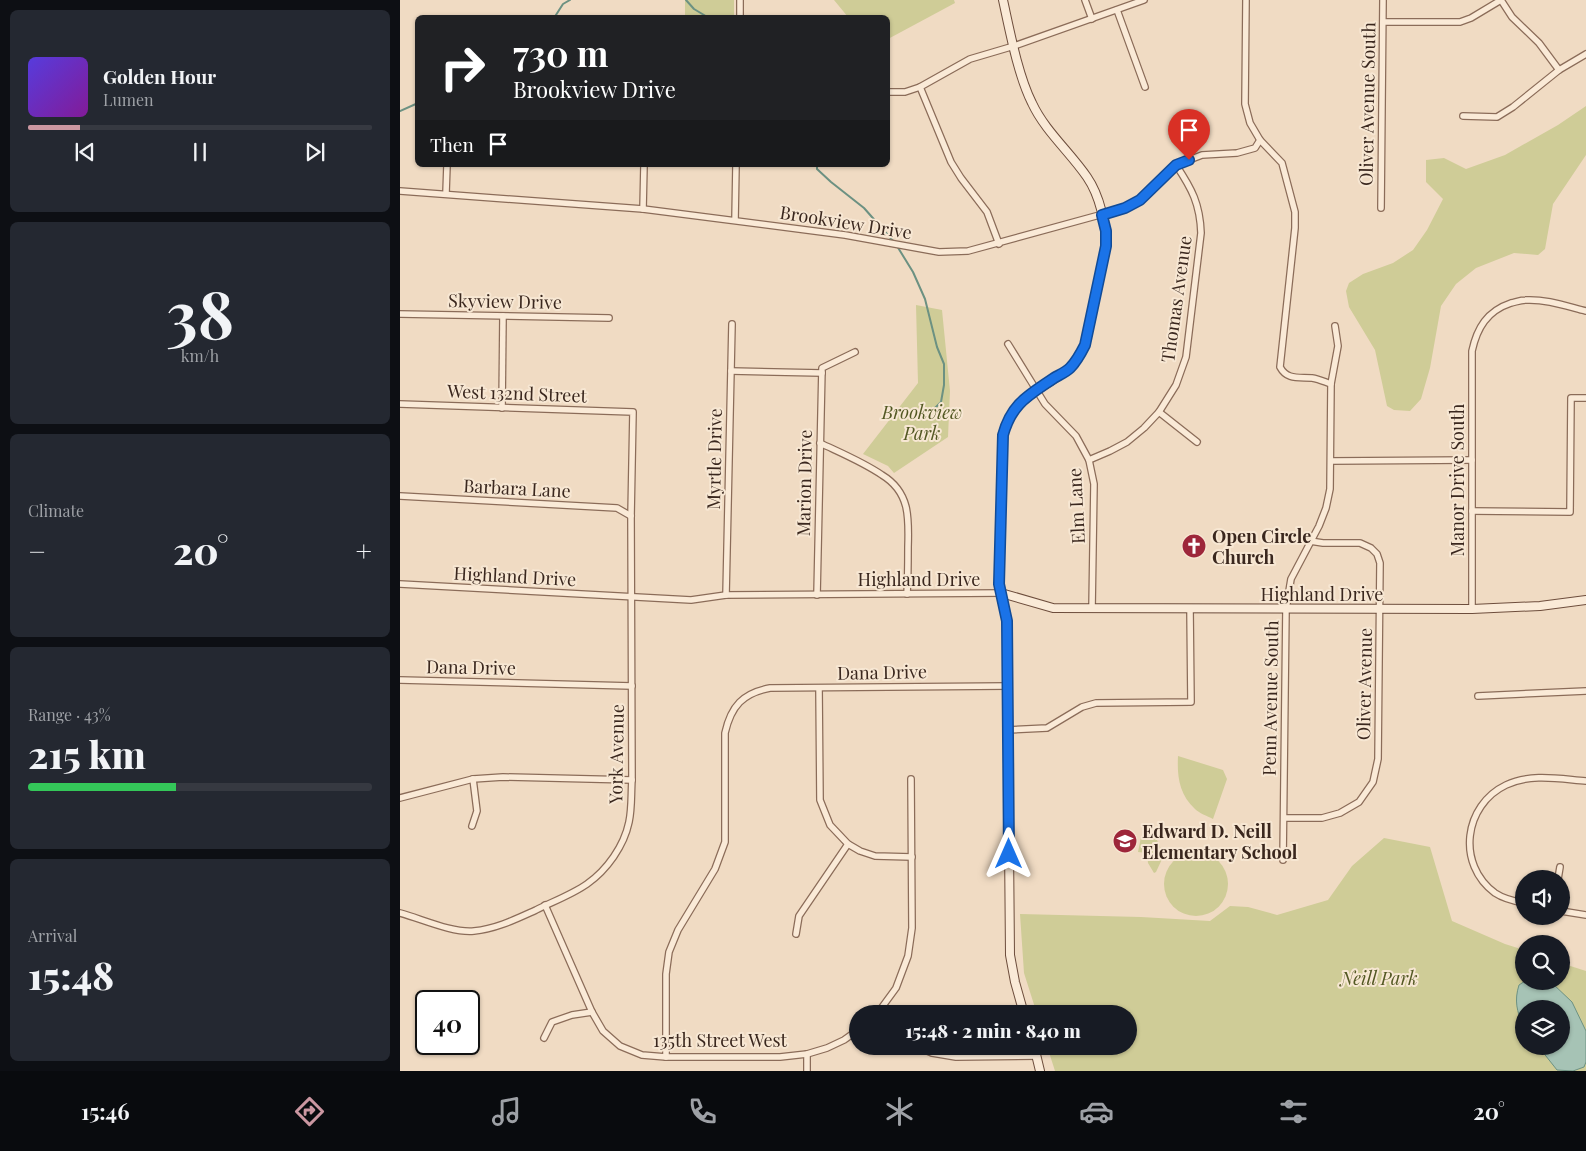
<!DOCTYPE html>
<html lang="en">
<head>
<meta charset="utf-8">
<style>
	:root { --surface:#171b24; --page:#242831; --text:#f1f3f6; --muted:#9ea1a6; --line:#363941; --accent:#cb97a1 }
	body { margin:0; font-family:"Playfair Display",serif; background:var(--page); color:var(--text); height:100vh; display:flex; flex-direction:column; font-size:19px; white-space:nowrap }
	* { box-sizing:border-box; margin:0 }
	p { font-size:16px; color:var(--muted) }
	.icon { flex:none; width:28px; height:28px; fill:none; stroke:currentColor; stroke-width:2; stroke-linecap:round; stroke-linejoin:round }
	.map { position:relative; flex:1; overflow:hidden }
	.drawer { display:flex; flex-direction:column; gap:10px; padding:10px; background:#0d0f14; width:400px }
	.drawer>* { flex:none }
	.hud { position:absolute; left:15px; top:15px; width:475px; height:152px; border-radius:8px; box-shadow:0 1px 4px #0004; background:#202124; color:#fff; overflow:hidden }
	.fabs { position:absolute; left:1115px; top:870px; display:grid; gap:10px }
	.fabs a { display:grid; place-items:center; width:55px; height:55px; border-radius:50%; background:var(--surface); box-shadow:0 1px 4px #0004; font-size:25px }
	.speed { position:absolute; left:15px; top:990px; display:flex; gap:10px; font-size:25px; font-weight:700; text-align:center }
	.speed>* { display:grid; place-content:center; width:65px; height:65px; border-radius:50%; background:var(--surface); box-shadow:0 1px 4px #0004; line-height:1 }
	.speed .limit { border:2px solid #111; border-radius:8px; background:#fff; color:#111 }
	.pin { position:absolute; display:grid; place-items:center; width:42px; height:42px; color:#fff; margin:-51px -21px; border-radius:50% 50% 50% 0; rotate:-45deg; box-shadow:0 0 5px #0007 }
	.pin .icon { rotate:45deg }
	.me { position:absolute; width:55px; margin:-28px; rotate:0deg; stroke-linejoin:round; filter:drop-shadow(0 0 4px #0008) }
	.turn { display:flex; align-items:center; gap:18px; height:105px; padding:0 15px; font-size:22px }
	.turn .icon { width:65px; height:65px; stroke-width:2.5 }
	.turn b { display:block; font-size:35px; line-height:42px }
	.then { display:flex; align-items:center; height:48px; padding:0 15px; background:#0003; gap:10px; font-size:19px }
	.big { font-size:38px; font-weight:800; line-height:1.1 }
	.drawer .card { flex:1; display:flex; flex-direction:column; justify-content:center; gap:8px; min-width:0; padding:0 18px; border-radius:8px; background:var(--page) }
	.drawer .dial { align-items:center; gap:0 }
	.dial b { font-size:65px; line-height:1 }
	.song { display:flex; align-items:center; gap:15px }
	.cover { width:60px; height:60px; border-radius:8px; background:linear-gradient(135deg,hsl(250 70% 55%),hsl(290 70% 35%)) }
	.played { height:5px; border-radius:2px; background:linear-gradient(90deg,var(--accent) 15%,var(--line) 15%) }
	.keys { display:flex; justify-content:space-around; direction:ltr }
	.heat { display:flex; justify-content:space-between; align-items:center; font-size:28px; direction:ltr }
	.charge { height:8px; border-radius:4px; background:linear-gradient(90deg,#34c759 43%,var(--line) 0) }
	.trip { position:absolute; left:449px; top:1005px; width:288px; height:50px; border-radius:25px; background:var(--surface); box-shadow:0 1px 4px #0004; font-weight:800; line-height:50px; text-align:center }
	.dock { display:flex; height:80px; justify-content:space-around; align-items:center; background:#090b0e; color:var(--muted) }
	.dock .icon { width:35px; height:35px }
	.dock .active { color:var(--accent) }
	.dock b { font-size:22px; color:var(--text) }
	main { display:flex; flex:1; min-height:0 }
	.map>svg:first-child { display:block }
</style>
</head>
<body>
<main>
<section class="drawer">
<div class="card">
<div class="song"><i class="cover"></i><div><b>Golden Hour</b><p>Lumen</p></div></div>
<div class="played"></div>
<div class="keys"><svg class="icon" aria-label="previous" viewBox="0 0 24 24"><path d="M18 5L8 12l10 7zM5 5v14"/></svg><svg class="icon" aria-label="pause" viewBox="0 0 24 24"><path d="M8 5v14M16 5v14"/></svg><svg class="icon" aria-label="next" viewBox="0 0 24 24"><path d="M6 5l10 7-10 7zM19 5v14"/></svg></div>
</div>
<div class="card dial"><b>38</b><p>km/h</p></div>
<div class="card"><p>Climate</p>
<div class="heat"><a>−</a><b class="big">20°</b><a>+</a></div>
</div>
<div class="card"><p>Range · 43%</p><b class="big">215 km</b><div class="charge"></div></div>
<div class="card"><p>Arrival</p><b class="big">15:48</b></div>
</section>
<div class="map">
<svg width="1186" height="1071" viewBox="0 0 1186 1071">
	<rect width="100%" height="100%" fill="#f0dbc3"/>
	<!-- green -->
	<g fill="#cfcc97" fill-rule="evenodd">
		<rect x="285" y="0" width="49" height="17"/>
		<path d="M434,0H554L555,3L488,39V18L448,17Z"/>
		<path d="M1186,106V155L1153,204L1145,249L1138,255L1114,253L1076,268L1056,284L1041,306L1030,368L1021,399L1010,411L994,410L987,406L975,350L949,307L946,291L949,283L963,274L993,263L1013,250L1027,230L1043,199L1026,182V160L1044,158L1066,169L1105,155L1158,125Z"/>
		<path d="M516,305L542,310L550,391L548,437L494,473L488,466L463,454L518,383Z"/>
		<path d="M778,756L823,770L827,779L813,819C807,816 799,813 795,809C779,794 777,776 778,756Z"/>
		<path d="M749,832H751L759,843L763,857L756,872L754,873L748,863L747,853L738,852L741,837Z"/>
		<path d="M984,838L1030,847L1052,921L1105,944L1124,950V981H1161V963L1186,971V1071H655L647,1046H728V1014H637L624,973L620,914L741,917L810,921L830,906L848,907L877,915L928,900L952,866ZM1124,1009H1161V1046H1124Z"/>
		<circle cx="796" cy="884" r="32"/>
	</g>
	<!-- water -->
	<path fill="#a6c3b5" stroke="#6c9182" d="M1125,981H1143L1152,983L1172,1002L1186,1031V1062L1184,1067L1173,1071L1157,1070L1138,1046H1161V1009H1124L1123,1026C1117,1011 1114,1001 1119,985Z"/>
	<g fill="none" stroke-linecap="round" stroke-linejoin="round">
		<!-- stream -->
		<g stroke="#6c9182" stroke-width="2">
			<path d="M286,0L294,9L309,18"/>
			<path d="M154,18L163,4L170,0"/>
			<path d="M0,111L18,103"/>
			<path d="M417,165V169L431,182L464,208L494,242"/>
			<path d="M497,246L513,272L525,299L537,347L544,364V385L541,402L526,417"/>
		</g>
		<defs>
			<g id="street">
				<path d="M685,0L692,19"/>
				<path d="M846,0L845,104L850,123L860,140L882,163L895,212V228L880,367C887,380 898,377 912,378C919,379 925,382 931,384L930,489L926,508L919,526L891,579L886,609L883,860"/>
				<path d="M717,10L745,87"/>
				<path d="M340,18V0"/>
				<path d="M983,22H1060L1071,18L1101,0L1112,17L1139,43L1159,70"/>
				<path d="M520,87L551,162L561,178L587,212L599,244"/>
				<path d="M488,92H505L520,87L570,59L614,46L744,0"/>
				<path d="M1063,116L1097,117L1113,107L1159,70L1186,54"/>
				<path d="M0,191L243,209L445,235L539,252L568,251L725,208L740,200L776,165L802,155L837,153L855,148L860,140"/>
				<path d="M46,193L47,165"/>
				<path d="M981,208L983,0"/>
				<path d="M243,209L244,165"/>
				<path d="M335,220L336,165"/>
				<path d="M0,314L209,318"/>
				<path d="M608,344L645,404L676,436L689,460L694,484L692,609"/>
				<path d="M331,371L422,373"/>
				<path d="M931,384L938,346L935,326"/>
				<path d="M0,404L233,412L231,516L232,780C231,793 232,808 229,822C224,846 207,870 187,884C173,894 152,902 136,910C116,919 96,929 74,931C52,933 22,919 0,913"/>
				<path d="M102,408L103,316"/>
				<path d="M759,412L797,442"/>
				<path d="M420,443C441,453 463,462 482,475C510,492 509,518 508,547C508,563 508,578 507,594"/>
				<path d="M689,460L710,451L727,442L744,428L759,412L776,385L786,357L801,233C800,204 792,189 776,165"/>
				<path d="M931,461L1072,460"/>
				<path d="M0,496L217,508L231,516"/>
				<path d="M1072,511L1170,512L1171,398H1186"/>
				<path d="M0,584L291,600L326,595L601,593"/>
				<path d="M326,595L332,324"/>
				<path d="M417,595L422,368L455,352"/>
				<path d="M1072,609V351C1077,328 1087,311 1111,303C1116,302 1120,300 1126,300C1146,299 1166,306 1186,311"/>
				<path d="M0,680L232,686"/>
				<path d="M419,688L420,800L430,825L448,844L460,851L475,856L512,857"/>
				<path d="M1078,696L1186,691"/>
				<path d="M607,730L647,728L682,707L696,703L791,702L790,609"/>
				<path d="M0,798L73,779L103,777L232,780"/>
				<path d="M884,818H922L940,813L959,802L973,782L978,759L980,563L977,554L971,548L960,543H923L910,541"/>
				<path d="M72,826L77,811L73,779"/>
				<path d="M1158,879L1160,867"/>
				<path d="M1124,903C1113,901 1104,899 1095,893C1056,864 1064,805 1106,785C1131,773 1160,779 1186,781"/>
				<path d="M145,905L192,1012L203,1031L220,1046L242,1055L266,1057H380L407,1054L427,1048L444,1040L458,1030"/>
				<path d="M1161,911L1186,915"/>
				<path d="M396,934L399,916L448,844"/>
				<path d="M477,1014L496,988L508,956L512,928L511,779"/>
				<path d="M144,1038L152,1022L172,1015L192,1012"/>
				<path d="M516,1046L532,1053L556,1057L637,1056"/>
				<path d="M266,1057V974L269,952L278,930L315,869L325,842V733C331,706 343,693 370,688L607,686"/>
				<path d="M407,1071V1054"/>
			</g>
			<g id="secondary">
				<path d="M603,0C610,32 618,75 632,103C645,131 670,152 687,177C700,196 706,224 706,246L685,345C681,353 677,361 670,368C666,372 659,375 654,379C628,396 612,403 603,435L599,584L607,621L610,955L615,982L624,1014"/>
				<path d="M601,593L653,608L1072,609L1140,606L1186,600"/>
				<path d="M634,1046L640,1071"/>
			</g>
		</defs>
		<!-- street casing -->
		<use href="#street" stroke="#8b6c59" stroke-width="8"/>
		<!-- secondary casing -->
		<use href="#secondary" stroke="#6d4d3c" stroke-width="10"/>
		<!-- street -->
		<use href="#street" stroke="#faead7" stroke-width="5.5"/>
		<!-- secondary -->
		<use href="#secondary" stroke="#faead7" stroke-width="8"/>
	</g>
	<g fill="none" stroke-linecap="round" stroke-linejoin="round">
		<defs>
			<path id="route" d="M609,854L607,621L599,584L603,435C612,403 628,396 654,378C659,375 666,372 670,368C677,361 681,353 685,345L706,246V231L702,215L725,208L740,200L776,165L789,160"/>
		</defs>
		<!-- route casing -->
		<use href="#route" stroke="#114b97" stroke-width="12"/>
		<!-- route -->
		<use href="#route" stroke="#1a73e8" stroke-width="9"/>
	</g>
	<!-- icons -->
	<defs>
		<symbol id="church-disc" viewBox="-11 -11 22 22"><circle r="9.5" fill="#9d263a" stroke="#f7e7d3"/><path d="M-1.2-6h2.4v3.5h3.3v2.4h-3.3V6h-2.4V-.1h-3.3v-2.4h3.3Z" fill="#fff"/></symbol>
		<symbol id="school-disc" viewBox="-11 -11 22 22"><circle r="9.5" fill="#9d263a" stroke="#f7e7d3"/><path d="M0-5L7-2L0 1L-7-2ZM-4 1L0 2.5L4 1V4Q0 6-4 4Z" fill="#fff"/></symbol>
	</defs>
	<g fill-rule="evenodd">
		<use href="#church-disc" x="780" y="532" width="28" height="28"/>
		<use href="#school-disc" x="711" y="827" width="28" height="28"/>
	</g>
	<g text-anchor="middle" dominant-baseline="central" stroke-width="4" stroke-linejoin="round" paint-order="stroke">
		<!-- street labels -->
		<g font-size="18" fill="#3a271e" stroke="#f7e7d3">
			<text transform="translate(967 104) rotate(-89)">Oliver Avenue South</text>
			<text transform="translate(446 222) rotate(9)">Brookview Drive</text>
			<text transform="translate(776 299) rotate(-82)">Thomas Avenue</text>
			<text transform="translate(105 301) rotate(1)">Skyview Drive</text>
			<text transform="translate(117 393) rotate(2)">West 132nd Street</text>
			<text transform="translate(314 459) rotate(-89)">Myrtle Drive</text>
			<text transform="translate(1057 480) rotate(-90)">Manor Drive South</text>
			<text transform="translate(404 483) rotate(-89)">Marion Drive</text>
			<text transform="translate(117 488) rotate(3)">Barbara Lane</text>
			<text transform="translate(676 506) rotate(-93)">Elm Lane</text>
			<text transform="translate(115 576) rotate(3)">Highland Drive</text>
			<text x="519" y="579">Highland Drive</text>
			<text x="922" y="594">Highland Drive</text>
			<text transform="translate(71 667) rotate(1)">Dana Drive</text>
			<text transform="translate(482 672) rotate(-1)">Dana Drive</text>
			<text transform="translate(964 684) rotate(-89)">Oliver Avenue</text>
			<text transform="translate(870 698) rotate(-89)">Penn Avenue South</text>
			<text transform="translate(216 754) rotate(-89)">York Avenue</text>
			<text x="320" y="1040">135th Street West</text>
		</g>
		<!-- park labels -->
		<g font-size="18" font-style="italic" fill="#535823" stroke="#f7e7d3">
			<text x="522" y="412">Brookview<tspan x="522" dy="21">Park</tspan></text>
			<text x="979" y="978">Neill Park</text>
		</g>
		<!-- poi labels -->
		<g font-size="18" font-weight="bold" fill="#3a271e" stroke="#f7e7d3" text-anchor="start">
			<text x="812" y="536">Open Circle<tspan x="812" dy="21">Church</tspan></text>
			<text x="742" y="831">Edward D. Neill<tspan x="742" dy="21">Elementary School</tspan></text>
		</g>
	</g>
</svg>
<div class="fabs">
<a><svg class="icon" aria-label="sound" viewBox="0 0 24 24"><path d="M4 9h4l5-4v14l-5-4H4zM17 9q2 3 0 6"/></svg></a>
<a><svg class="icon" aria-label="search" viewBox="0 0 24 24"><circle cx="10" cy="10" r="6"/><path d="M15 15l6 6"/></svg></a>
<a><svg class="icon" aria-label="layers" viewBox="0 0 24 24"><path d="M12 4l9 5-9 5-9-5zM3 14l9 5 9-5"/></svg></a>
</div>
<div class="speed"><div class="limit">40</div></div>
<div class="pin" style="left:789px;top:160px;background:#d93025"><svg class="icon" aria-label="arrive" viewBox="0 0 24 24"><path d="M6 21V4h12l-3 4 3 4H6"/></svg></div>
<svg class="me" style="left:609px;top:854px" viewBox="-20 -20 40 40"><path d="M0-17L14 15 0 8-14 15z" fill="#1a73e8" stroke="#fff" stroke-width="4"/></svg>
<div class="trip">15:48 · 2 min · 840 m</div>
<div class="hud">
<div class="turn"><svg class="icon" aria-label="right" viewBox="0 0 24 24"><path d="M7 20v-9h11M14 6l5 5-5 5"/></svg><div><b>730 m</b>Brookview Drive</div></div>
<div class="then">Then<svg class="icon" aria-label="arrive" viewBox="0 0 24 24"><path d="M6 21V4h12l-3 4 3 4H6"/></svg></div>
</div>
</div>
</main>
<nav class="dock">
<b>15:46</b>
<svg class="icon active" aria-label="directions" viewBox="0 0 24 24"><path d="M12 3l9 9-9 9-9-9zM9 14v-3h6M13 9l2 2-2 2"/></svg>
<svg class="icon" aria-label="music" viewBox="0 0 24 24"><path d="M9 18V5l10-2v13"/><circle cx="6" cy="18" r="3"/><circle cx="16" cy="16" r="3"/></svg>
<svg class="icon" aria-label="phone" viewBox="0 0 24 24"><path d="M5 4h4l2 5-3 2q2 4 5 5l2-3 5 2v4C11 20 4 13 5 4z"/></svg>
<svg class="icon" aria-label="climate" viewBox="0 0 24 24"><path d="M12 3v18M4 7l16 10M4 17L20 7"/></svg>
<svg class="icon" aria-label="car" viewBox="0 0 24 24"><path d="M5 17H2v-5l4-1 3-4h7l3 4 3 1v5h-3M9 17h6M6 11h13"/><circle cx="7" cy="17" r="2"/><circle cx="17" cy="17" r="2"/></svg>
<svg class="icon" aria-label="filters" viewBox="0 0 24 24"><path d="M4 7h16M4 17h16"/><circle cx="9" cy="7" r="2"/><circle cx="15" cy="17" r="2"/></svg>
<b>20°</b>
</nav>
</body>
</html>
